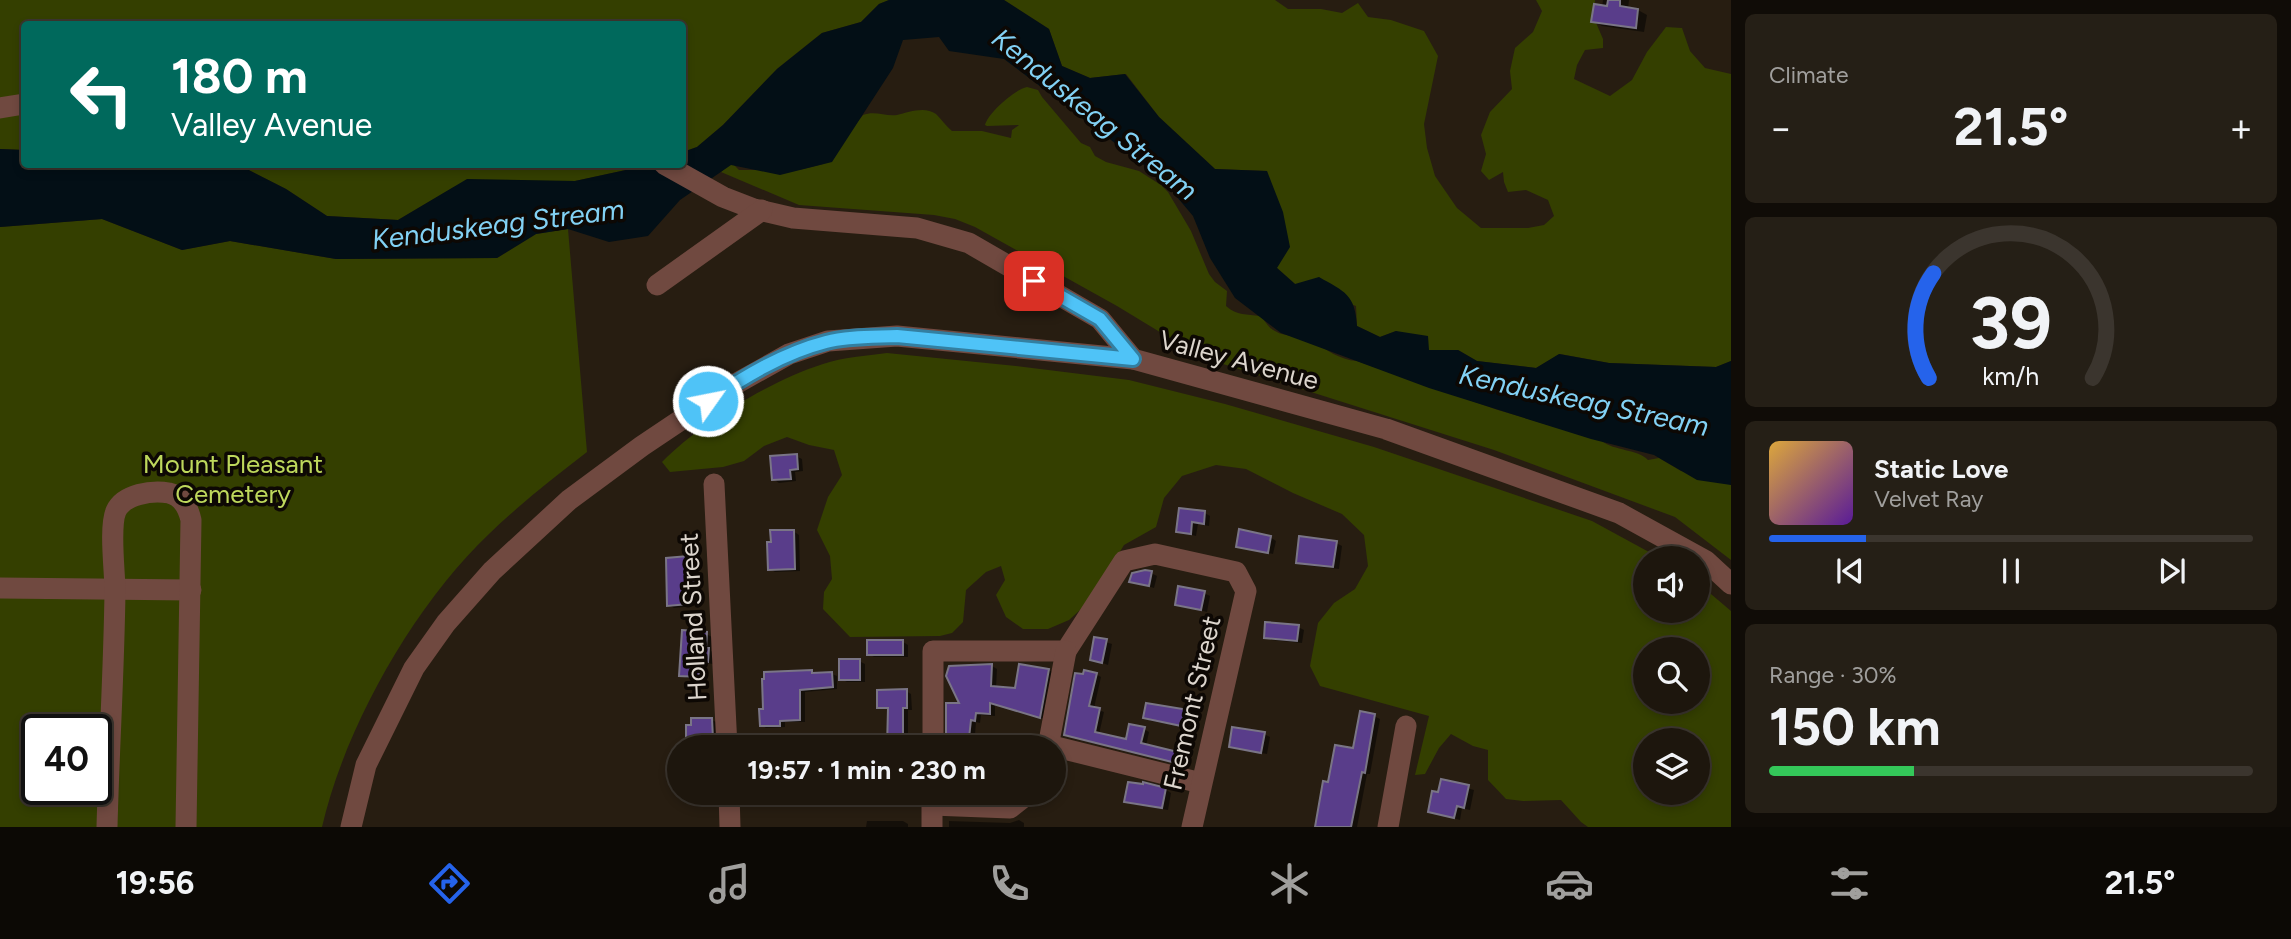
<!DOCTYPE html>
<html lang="en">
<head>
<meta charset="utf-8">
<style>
	:root { --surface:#1d160d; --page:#251f16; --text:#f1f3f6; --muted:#a09f9d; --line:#3b352e; --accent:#2563eb }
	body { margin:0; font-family:Figtree,sans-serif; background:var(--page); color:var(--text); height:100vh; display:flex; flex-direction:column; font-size:26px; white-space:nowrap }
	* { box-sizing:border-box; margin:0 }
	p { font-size:23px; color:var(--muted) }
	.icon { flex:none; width:38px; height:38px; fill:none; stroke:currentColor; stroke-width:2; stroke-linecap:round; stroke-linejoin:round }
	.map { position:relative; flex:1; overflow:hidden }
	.panel { display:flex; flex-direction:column; gap:14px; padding:14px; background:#100c07; width:560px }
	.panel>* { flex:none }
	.hud { position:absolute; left:21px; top:21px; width:665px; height:147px; border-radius:7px; box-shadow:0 4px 10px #0003,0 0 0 2px var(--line); background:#00695c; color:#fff; overflow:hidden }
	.controls { position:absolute; left:1633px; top:546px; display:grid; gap:14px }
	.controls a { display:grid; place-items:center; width:77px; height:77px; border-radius:50%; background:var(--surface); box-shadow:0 4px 10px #0003,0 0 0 2px var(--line); font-size:35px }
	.speed { position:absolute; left:21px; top:714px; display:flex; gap:14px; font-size:35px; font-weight:700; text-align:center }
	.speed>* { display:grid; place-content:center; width:91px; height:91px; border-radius:50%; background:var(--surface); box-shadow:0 4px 10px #0003,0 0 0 2px var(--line); line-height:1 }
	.speed .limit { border:4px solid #111; border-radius:10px; background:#fff; color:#111 }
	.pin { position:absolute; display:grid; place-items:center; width:60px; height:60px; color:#fff; margin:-30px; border-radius:14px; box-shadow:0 4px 10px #0006 }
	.me { position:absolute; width:77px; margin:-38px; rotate:57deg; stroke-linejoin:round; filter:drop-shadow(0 0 5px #0008) }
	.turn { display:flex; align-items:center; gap:24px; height:147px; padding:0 35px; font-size:32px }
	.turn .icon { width:91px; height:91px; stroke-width:2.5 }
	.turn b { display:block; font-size:49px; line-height:60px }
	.big { font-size:52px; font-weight:700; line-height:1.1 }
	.panel .card { flex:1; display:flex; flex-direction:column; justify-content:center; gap:10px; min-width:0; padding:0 24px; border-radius:10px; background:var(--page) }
	.panel .dial { align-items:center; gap:0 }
	.dial svg { height:182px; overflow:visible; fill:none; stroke:var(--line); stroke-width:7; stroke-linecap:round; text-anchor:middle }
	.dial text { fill:var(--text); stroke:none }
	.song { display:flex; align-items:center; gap:21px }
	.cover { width:84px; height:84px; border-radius:10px; background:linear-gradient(135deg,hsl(40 70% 55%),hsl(270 70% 35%)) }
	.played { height:7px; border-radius:4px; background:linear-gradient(90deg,var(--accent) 20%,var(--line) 20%) }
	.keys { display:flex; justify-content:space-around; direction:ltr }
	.heat { display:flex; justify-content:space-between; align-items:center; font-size:38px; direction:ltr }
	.charge { height:10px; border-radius:5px; background:linear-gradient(90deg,#34c759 30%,var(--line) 0) }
	.trip { position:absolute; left:667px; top:735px; width:399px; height:70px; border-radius:35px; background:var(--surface); box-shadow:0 4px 10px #0003,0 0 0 2px var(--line); font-weight:700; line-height:70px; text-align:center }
	.tabs { display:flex; height:112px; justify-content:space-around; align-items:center; background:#0c0905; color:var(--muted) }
	.tabs .icon { width:49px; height:49px }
	.tabs .on { color:var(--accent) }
	.tabs b { font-size:32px; color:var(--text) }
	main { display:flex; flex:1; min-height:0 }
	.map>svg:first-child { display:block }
</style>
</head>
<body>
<main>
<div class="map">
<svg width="1731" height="827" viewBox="0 0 1731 827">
	<rect width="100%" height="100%" fill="#271d11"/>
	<!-- green -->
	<g fill="#343f00" fill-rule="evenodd">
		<path d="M0,0H889L879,4L861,22L822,33L777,69L723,125L697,147L683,152L682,24H24V150L0,149Z"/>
		<path d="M1004,0H1275L1288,9H1321L1342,13L1358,3L1368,17L1391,20L1424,31L1438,56L1424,124L1427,148L1435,176L1457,208L1481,228H1528L1544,225L1554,216L1548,200L1526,190L1508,192L1504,182L1503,172L1489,180L1481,171L1486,154L1481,135L1490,112L1512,89L1510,71L1515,48L1533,32L1542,11L1536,0H1595L1594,18L1603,39V48L1585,50L1577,65L1574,79L1610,96L1632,80L1647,52L1666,27L1682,28L1690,51L1705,68L1731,74V361L1716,367L1609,363L1560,354L1536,368L1477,361L1458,350H1428L1396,331L1380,337L1357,326L1356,306L1295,284L1277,268L1267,171L1215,169L1159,117L1126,74L1090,78L1062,66L1049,29Z"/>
		<path d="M1027,87L1038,90L1042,97L1081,143L1090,147L1095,156L1106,162L1139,171L1161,185L1168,192L1191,231L1209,274L1215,282L1227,291L1226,306C1237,316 1247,314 1260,316C1266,321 1268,328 1275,331C1286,338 1302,334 1312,341C1326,349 1339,360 1357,361L1498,410L1602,441C1614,451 1638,449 1648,460L1659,458L1681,471L1716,476L1731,485V560L1675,517L1494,450L1201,357L1117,306L975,227L955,219L934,215L799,205L721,172L731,162L739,170H799L823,164L863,115C875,110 886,117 897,115C909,112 925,106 936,114C941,119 946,126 952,131H982L1011,138L1012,130L1019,125L987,126L985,125C988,113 1014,90 1027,87Z"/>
		<path d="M239,165H649L575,181L454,187L398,220L327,216L286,189Z"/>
		<path d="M102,219L182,250L230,241L336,259L497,258L536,234L568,229L587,452C553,478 520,504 489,534C414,605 345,727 322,827H0V227ZM37,730H96V789H37Z"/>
		<path d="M887,353L1016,366L1129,380L1225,404L1374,447L1592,521L1660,558H1645V611H1698V583L1731,611V827H1588L1581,822L1561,800L1523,801L1506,799L1488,780V750L1473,746L1451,734L1439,748L1425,774L1415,775L1429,716L1320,686L1310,666L1318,623L1334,603L1355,589L1368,566L1364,535L1342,514L1293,493L1246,469L1216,465L1182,476L1164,498L1156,527L1124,545L1090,601L1069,620L1048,629H1023L1006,617L996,595L1005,580L1001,566L986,572L966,590L963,622L952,633L940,636L850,637L823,609L824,592L832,579L830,556L817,530L828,497L842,475L834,450L809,445L787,437L764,446L744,461L723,467L670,472L662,462C700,423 770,381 823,364C843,357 866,356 887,353ZM1645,649H1698V702H1645ZM1645,740H1698V793H1645Z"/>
	</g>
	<!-- water -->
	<path fill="#030f16" d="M889,0H1004L1049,29L1062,66L1090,78L1125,74L1159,117L1215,169L1267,171L1283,212L1290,247L1277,268L1295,284L1319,277C1345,292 1355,294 1357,326L1380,337L1396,331L1428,336L1429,350H1458L1477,361L1536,368L1559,354L1609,363L1716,367L1731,361V485L1697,480L1654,455L1591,439L1429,388L1281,333L1235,298L1210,258L1193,216L1161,178L1004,59L949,51L939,37L903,40L893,68L832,162L780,175L731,165L680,200L648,236L609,242L568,229L536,234L497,258L336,259L230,241L182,250L102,219L0,227V149L24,150V164L239,165L286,189L327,216L398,220L467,179L575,181L649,165L682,164L683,152L697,147L723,125L777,69L822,33L861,22L879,4Z"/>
	<!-- shadow -->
	<g fill="#0007">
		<path d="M1603,0H1629L1628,9L1638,10L1647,15L1644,32L1602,26L1593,21L1602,7Z"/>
		<path d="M796,456L802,459L803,471L795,472L796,481L779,483L773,479Z"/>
		<path d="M1205,513L1210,516L1209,526L1198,524L1196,536L1178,531Z"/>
		<path d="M793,531L799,535L800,571L775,572L770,569Z"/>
		<path d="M1270,537L1276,541L1273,554L1238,546Z"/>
		<path d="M1336,543L1342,546L1339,569L1303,565L1297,562Z"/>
		<path d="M688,558L693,561L694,575L699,578L700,590H693L694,606L674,608L669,605Z"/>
		<path d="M1151,573L1157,576L1154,588L1131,581Z"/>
		<path d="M1204,593L1210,596L1207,612L1177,604Z"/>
		<path d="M1298,627L1304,630L1302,643L1271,640L1265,637Z"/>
		<path d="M706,634L712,637L711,651L714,653L713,664L706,663L704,679L687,678L681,675Z"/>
		<path d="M1096,639L1112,644L1108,665L1092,659Z"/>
		<path d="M903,642L908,645V657H874L869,654Z"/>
		<path d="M859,661L865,664V682H847L841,679Z"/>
		<path d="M992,666L997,669L996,688L1017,690L1020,666L1049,670L1054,673L1045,719L995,704V716L981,715L980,723L976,722L974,747H948V704L962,705L950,668Z"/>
		<path d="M766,674H832L837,676V689L805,692V722H785V727L766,728L761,725L765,710Z"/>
		<path d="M1096,674L1101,677L1094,708L1104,712L1099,734L1127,741L1144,729L1149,732L1146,746L1182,754L1187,757L1185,766L1065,734Z"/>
		<path d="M906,691L911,694L912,710H908V747H871V745L884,746V742H889L890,710L879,707Z"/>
		<path d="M1188,712L1194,715L1191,728L1151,721L1145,718Z"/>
		<path d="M1374,716L1380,719L1370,774H1367L1357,827H1317L1330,784L1355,750Z"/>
		<path d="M712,720L718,723L719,747H683V743H688V727Z"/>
		<path d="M1264,734L1270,737L1267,754L1236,749L1231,746Z"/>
		<path d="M675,763H679V777L676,775Z"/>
		<path d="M1442,781L1474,790L1470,810L1462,808L1460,820L1430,811L1439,794Z"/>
		<path d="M1165,789L1171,793L1168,810L1132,804L1126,801Z"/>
		<path d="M964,793H998V795H968Z"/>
		<path d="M1019,820L1024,823V827H949V821L1010,823Z"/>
		<path d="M867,821H903L908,824V827H866Z"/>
	</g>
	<!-- building -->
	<g fill="#593d8a" stroke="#7a7586" stroke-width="2">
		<path d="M1608,0H1620V6L1638,9L1636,28L1591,22L1594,4L1607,6Z"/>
		<path d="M797,454L798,469L790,470L791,479L772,480L770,456Z"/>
		<path d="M1179,508L1205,511L1204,524L1192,522L1191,534L1176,532Z"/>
		<path d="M1239,529L1271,536L1268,553L1236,547Z"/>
		<path d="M770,530H794L795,569L768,570L767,542H771Z"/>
		<path d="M1299,536L1337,541L1333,567L1296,563Z"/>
		<path d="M688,556L689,573H694L695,587L688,588L689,604L667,606L666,558Z"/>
		<path d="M1145,570L1152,571L1149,586L1129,582L1132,573Z"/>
		<path d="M1178,586L1205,591L1201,610L1175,605Z"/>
		<path d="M1265,622L1299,625L1297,641L1264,638Z"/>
		<path d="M682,630L707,632L706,648H709L708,662L700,661L699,677L679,676Z"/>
		<path d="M1094,637L1107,639L1102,663L1090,660Z"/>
		<rect x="867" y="640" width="36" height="15"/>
		<rect x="839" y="659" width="21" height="21"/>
		<path d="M992,664L991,686L1015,688L1019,664L1049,669L1040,718L990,703V714L976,713L975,721L971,720L968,747H946V703H959L946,676L949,666Z"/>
		<path d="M812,670V673L832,672L833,687L800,690V720L780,721V726H760L759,709H763L762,679H764V672Z"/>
		<path d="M1084,670L1097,673L1089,706L1100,708L1095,732L1126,739L1129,724L1145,727L1141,743L1182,753L1180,764L1064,735L1075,673L1083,674Z"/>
		<path d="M907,689V708H903V747H887L888,708H877V690Z"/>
		<path d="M1146,703L1189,710L1186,727L1143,718Z"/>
		<path d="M1360,711L1375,714L1365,773L1362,772L1351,827H1315L1323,781L1328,782L1335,745L1353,748Z"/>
		<path d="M691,718H712L713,739L686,740V725H691Z"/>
		<path d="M1232,727L1265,732L1261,753L1229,747Z"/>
		<path d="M1441,779L1469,785L1464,808L1457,806L1454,818L1428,812L1432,791L1438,792Z"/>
		<path d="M1128,782L1143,784V782L1166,788L1162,808L1124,802Z"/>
	</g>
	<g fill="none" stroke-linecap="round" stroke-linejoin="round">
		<!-- minor -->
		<g stroke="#704940" stroke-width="21">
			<path d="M0,108L24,104"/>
			<path d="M664,164L723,197L754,209L793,218L917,228L969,243L1100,319L1133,359"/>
			<path d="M657,285L762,210"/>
			<path d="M714,484L727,747"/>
			<path d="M0,588L191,590"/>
			<path d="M1048,745L1201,783"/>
			<path d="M933,747V651H1066L1124,561L1155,554L1236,572L1246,591L1192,827"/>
			<path d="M1048,747L1066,651"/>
			<path d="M729,793L730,827"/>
			<path d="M932,805L1010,808L1029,793"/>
			<path d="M107,827C109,748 114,670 115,591C115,572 109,527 116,511C124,494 152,490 169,493C182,496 188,507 191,520L186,827"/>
			<path d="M351,827L366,765L414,668L446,623L492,571L569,500L642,446L730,387L789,354L828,341L897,336L1133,359L1386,429L1619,513L1706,561L1731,584"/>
			<path d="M932,827V793"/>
			<path d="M1388,827L1406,726"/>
		</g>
	</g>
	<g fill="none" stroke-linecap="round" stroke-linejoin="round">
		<defs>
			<path id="route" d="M708,401C744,377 783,353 826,342C848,336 874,337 897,336L1133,359L1100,319L1034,281"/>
		</defs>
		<!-- route casing -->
		<use href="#route" stroke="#337fa1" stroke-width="18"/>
		<!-- route -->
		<use href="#route" stroke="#4fc3f7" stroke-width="12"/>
	</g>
	<g text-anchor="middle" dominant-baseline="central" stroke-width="7" stroke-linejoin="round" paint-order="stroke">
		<!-- street labels -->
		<g font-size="26" fill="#dcd5cd" stroke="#0d0804">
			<text transform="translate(1239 360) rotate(15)">Valley Avenue</text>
			<text transform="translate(693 617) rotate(-93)">Holland Street</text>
			<text transform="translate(1192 703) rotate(-77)">Fremont Street</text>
		</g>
		<!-- park labels -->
		<g font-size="26" fill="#bed85c" stroke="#0d0804">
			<text x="233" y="464">Mount Pleasant<tspan x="233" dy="30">Cemetery</tspan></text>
		</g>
		<!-- water labels -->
		<g font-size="28" font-style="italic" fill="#82d1f4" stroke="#0d0804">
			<text transform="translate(1095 114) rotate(39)">Kenduskeag Stream</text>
			<text transform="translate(498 224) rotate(-7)">Kenduskeag Stream</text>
			<text transform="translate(1584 400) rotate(12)">Kenduskeag Stream</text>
		</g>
	</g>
</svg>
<div class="controls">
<a><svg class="icon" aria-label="sound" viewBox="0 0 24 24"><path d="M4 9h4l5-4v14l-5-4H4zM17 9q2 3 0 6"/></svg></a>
<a><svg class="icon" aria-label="search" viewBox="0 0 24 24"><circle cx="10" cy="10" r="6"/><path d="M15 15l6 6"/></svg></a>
<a><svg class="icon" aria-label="layers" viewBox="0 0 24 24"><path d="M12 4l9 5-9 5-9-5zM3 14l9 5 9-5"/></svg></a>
</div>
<div class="speed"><div class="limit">40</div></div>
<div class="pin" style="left:1034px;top:281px;background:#d93025"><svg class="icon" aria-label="arrive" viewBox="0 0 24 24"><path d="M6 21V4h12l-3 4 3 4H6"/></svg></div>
<svg class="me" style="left:708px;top:401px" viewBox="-20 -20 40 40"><circle r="17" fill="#4fc3f7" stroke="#fff" stroke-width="3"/><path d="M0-11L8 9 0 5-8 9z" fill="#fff"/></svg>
<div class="trip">19:57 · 1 min · 230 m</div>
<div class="hud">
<div class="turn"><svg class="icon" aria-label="left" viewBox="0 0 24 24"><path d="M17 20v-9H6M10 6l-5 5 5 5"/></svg><div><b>180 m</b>Valley Avenue</div></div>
</div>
</div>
<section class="panel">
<div class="card"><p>Climate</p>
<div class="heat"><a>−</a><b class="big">21.5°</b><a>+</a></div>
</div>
<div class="card dial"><svg viewBox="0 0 100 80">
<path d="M14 69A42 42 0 1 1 86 69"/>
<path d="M14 69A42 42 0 0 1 16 23" stroke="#2563eb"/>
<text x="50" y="56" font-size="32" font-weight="700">39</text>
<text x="50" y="72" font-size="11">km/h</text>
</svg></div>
<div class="card">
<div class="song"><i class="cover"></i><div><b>Static Love</b><p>Velvet Ray</p></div></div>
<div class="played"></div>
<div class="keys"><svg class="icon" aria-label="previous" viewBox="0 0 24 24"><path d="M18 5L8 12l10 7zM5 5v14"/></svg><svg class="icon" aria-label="pause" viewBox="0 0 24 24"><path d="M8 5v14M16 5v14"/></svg><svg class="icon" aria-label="next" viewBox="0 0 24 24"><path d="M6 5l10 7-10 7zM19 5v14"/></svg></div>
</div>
<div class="card"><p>Range · 30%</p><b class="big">150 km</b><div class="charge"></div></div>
</section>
</main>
<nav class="tabs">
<b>19:56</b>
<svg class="icon on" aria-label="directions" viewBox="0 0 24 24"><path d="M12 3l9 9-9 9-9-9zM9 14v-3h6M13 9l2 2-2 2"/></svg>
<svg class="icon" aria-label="music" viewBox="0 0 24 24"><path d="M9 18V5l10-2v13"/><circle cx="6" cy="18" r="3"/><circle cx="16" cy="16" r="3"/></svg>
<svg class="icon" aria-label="phone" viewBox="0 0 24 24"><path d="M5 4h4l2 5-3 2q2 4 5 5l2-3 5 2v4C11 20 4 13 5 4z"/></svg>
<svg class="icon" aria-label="climate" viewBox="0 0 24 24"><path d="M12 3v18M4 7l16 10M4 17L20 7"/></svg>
<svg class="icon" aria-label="car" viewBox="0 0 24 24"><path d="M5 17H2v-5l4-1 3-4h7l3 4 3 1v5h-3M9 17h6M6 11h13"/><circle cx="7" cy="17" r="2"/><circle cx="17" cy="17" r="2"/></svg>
<svg class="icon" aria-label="filters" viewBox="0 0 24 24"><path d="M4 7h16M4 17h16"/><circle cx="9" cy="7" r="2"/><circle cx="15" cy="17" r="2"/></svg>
<b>21.5°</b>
</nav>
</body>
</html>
